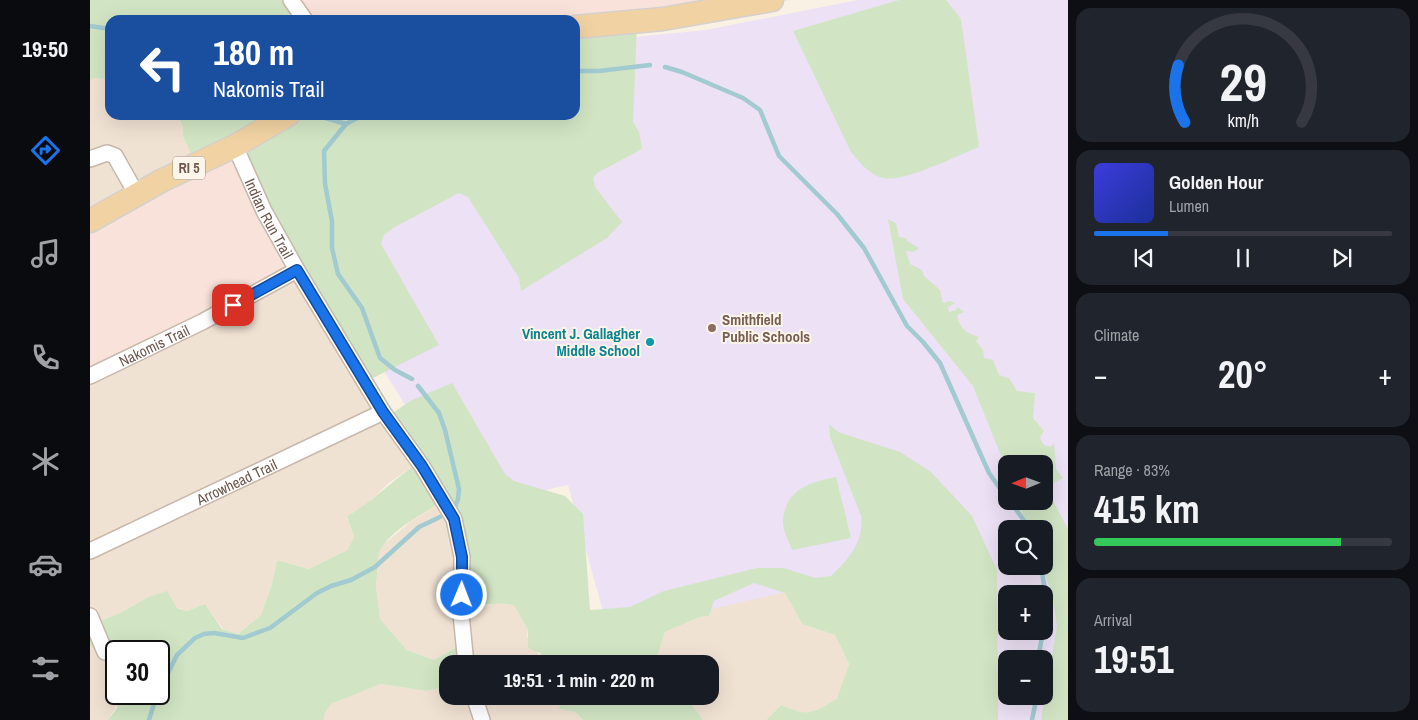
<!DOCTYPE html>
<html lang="en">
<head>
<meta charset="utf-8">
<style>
	:root { --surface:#171b24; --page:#20242c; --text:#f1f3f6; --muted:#9ea1a6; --line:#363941; --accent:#1a73e8 }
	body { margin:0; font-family:"Archivo Narrow",sans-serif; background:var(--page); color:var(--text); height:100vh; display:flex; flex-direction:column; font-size:19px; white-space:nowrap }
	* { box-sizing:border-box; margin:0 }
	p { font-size:16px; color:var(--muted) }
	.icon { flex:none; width:28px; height:28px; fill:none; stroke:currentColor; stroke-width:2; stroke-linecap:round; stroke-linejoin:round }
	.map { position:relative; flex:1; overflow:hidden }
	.panel { display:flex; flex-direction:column; gap:8px; padding:8px; background:#0d0f14; width:350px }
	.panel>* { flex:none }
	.banner { position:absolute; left:15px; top:15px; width:475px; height:105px; border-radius:15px; box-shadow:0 5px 20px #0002; background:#1a4fa0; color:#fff; overflow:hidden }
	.needle { width:32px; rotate:269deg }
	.buttons { position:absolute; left:908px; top:455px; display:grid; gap:10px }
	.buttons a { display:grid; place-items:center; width:55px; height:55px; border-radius:10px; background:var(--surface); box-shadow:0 5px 20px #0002; font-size:25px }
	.speed { position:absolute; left:15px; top:640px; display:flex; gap:10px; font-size:25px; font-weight:700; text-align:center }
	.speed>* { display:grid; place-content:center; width:65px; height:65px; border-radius:50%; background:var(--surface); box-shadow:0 5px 20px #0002; line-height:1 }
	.speed .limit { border:2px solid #111; border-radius:8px; background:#fff; color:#111 }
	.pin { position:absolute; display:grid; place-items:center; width:42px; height:42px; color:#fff; margin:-21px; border-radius:10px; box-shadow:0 2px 8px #0006 }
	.me { position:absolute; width:55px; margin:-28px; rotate:1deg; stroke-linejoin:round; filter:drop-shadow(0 0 4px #0008) }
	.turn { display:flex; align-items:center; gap:18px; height:105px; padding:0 25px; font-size:22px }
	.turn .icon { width:65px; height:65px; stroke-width:2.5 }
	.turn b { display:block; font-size:35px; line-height:42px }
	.big { font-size:38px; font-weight:700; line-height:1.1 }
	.panel .widget { flex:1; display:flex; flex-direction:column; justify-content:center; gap:8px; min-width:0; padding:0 18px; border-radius:15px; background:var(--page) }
	.panel .dial { align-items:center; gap:0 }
	.dial svg { height:130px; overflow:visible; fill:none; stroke:var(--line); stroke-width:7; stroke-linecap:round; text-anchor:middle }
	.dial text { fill:var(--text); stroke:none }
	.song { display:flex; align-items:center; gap:15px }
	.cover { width:60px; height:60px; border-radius:8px; background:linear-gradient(135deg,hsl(240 70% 55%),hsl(230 70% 35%)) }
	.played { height:5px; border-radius:2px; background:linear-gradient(90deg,var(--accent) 25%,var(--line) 25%) }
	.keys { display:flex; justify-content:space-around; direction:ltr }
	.heat { display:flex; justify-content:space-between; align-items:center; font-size:28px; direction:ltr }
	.charge { height:8px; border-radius:4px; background:linear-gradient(90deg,#34c759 83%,var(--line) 0) }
	.trip { position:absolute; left:349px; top:655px; width:280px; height:50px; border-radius:15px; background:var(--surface); box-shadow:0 5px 20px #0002; font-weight:700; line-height:50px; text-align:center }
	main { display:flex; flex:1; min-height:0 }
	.tab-bar { display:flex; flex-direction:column; width:90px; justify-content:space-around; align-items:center; background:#090b0e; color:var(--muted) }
	.tab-bar .icon { width:35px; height:35px }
	.tab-bar .selected { color:var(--accent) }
	.tab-bar b { font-size:22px; color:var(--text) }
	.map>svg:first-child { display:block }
</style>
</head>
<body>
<main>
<nav class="tab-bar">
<b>19:50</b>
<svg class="icon selected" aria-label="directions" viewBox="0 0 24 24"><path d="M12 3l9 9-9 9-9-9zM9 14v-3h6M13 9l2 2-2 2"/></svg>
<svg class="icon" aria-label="music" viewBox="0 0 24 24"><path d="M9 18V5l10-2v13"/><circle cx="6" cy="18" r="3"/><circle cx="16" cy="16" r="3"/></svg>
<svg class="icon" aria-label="phone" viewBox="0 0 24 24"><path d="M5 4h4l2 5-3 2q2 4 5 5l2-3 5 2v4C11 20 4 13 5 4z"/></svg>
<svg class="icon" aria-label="climate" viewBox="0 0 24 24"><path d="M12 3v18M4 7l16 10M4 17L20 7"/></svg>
<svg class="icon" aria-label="car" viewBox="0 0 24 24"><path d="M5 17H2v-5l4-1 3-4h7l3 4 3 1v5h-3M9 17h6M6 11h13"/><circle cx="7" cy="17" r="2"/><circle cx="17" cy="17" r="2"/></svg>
<svg class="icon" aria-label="filters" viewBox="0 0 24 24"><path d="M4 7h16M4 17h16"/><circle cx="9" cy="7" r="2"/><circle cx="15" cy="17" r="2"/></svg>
</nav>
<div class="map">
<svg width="978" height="720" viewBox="0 0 978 720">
	<rect width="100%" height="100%" fill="#f9f1e4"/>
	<!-- residential -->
	<g fill="#f0e2d3">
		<path d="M20,75V115H88L93,128V136L106,165L0,222V80L5,78L15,79Z"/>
		<path d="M201,273L326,464L300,482L274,506L257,516L264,537L257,550L219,569L187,560L182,584L171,615L148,634L133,629L115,604L97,611L58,597L30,613L0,625V375Z"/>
		<path d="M348,504L361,517L373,608L398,606L408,601L424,605L438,630L437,636L455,664H374L371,644L344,660L317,650L290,619L286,586L289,553L293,545L320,522Z"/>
		<path d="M664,583L695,593L712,624L745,635L759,664L748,699L721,714L710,713L691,705L676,720H613L595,696H620V664H565L575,632L610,617L619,616L624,601Z"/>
		<path d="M0,645L12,655L16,653L26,664L28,703L18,720H0Z"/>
		<path d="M291,684L336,691L357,687L358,696H471L469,709L485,712L493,720H234V715L241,704Z"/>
	</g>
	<!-- commercial -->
	<g fill="#f8e2d9">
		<path d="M196,0H699L690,3L485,20H208Z"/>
		<path d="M139,147L203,266L0,375V222Z"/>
	</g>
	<!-- education -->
	<path fill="#ede1f5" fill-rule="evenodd" d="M768,0H978V720H843L704,590L519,633L478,485L379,507L222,256L485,115L525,39L616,30ZM916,464H954V501H916ZM916,529H954V566H916ZM916,594H954V631H916ZM916,659H954V696H916Z"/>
	<!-- green -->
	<g fill="#d1e5c4">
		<path d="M0,0H196L208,20H20V75L15,79L5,78L0,80Z"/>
		<path d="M809,0H856L871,19L889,147C868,155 814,183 793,178C780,175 769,162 761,152L703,31Z"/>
		<path d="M547,24L543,122L549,132L552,149L507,173L503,178L505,187L532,222L517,238L431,291L429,278L378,197L369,193L303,228L294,235L291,244L349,345L275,382L144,147L106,165L93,136V128L88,115H485V27Z"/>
		<path d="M798,219L806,223L809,237L816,238L817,241L829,248L824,252L816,251L820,264L832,270L834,276L850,290L853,303L860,301L865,303L858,307L859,312L866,310L868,307L874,312L867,315C870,329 876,333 889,337L886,341L893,350L894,358L903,360L909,375L919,378L927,391L945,393L943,418L954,431L950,438L954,445L961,447L964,443L966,469L973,478L962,484L959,493L978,529V720H951L967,627L963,596L952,566L954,529H938L928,501H954V464H916V468L883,386L813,299Z"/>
		<path d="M362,383L415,474L424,481L475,496L493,514L500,610L540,607L574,591L667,568H694L725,578L741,576C759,558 774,543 771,516L740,437L739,424L748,432L810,452L841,472L882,516L907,570L908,720H676L691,705C720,717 720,714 747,699L759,664L745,635L712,624L695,593L664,583L624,601L619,616L610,617L575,632L565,664H455L450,653L438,648V630L424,605C407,601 392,606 373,608L364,526L348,504C328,517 299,531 289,553L286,586L290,619L317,650L344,660L372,644L374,664H358L357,687L336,691L291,684L241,704L234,715V720H18L27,708V694H69V651H26V670V664L16,653L12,655L0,645V625L30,613L58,597L77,591L87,608L97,611L115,604L132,629L148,634L171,615L182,584L187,560L219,569L257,550L264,537L257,516C282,502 302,481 326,464L297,417L320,401Z"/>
		<path d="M746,477L761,538L702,550C699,542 692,529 693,520C696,489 720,482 746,477Z"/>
		<path d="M471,696H595L613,720H493L485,712L469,709Z"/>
	</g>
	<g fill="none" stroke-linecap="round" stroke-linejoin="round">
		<!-- stream -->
		<g stroke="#a2cad1" stroke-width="4.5">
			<path d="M0,26L20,29"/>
			<path d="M575,67L592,72L653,98L670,110L689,156L747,214L774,248L817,326L833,342L850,363L899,473L916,497"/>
			<path d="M485,71H509L560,65"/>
			<path d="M225,115L256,124"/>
			<path d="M273,115L256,124L234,151L235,184L242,221V248L248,274L272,308L290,358L305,370L322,379"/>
			<path d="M328,386L349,413L355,430L369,489L368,499L364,510"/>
			<path d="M920,501L940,529"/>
			<path d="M951,566L955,591L954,622"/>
			<path d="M948,659L953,631"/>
			<path d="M69,691L87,655L105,638L114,634L124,633L153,638L180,628L227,593L241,586L261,580L285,567L329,527L350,517"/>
			<path d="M59,720L67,694"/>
			<path d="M942,720L947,696"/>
		</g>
		<defs>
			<g id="minor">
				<path d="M201,0L215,20"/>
				<path id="s1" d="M145,146L174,211L207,270L293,412L332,466L364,519L372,557L371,614L376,664"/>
				<path d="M0,159L17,153L25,156L47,195"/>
				<path id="s2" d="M0,376L112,322L207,270"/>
				<path id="s3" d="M0,551L293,412"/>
				<path d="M0,616L15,652"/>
				<path d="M384,696L392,720"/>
			</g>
			<g id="primary">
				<path d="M485,27L573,19L682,0"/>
				<path d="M0,221L71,181L145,146L198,115"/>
			</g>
		</defs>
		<!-- minor casing -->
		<use href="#minor" stroke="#c8b8ac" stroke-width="18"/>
		<!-- primary casing -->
		<use href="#primary" stroke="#d6d0cd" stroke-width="25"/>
		<!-- minor -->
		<use href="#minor" stroke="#fff" stroke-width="15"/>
		<!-- primary -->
		<use href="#primary" stroke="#f1d3a3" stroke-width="22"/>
	</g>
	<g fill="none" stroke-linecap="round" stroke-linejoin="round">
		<defs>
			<path id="route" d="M143,305L207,270L293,412L332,466L364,519L372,557V595"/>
		</defs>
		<!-- route casing -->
		<use href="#route" stroke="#114b97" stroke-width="12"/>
		<!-- route -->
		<use href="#route" stroke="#1a73e8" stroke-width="9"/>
	</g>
	<!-- markers -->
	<circle fill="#8d6e63" stroke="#fdf5e9" stroke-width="2" cx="622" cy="328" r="5"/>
	<circle fill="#0f9aa8" stroke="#fdf5e9" stroke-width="2" cx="560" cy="342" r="5"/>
	<g text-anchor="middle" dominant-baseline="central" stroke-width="4" stroke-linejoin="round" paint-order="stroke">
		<!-- shield labels -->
		<rect fill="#fdf5e9" stroke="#99877c" stroke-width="1" x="83" y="156.5" width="32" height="23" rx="4"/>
		<g font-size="14" font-weight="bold" fill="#6e584d">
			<text x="99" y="168">RI 5</text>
		</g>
		<!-- street labels -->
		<g font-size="15" fill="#6e584d" stroke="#fdf5e9">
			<text stroke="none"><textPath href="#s1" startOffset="80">Indian Run Trail</textPath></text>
			<text stroke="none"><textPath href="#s2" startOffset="71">Nakomis Trail</textPath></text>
			<text stroke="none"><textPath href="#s3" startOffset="162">Arrowhead Trail</textPath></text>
		</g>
		<!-- education labels -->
		<g font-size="15" font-weight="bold" fill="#785e54" stroke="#fdf5e9" text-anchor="start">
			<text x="632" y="319">Smithfield<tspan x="632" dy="17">Public Schools</tspan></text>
		</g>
		<!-- culture labels -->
		<g font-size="15" font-weight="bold" fill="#0d838f" stroke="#fdf5e9" text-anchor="end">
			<text x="550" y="333">Vincent J. Gallagher<tspan x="550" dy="17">Middle School</tspan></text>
		</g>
	</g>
</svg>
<div class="buttons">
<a><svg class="needle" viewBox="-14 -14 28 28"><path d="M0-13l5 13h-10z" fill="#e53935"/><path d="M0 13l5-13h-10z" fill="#9ea1a6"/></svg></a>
<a><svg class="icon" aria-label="search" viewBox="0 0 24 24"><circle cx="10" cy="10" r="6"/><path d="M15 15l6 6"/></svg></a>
<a>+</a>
<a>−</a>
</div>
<div class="speed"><div class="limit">30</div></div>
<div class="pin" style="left:143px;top:305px;background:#d93025"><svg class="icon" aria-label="arrive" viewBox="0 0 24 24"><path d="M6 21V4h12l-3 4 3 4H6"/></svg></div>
<svg class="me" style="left:372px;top:595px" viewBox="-20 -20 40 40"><circle r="17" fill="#1a73e8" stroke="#fff" stroke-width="3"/><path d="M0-11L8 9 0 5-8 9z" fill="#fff"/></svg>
<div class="trip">19:51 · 1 min · 220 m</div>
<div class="banner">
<div class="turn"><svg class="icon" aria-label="left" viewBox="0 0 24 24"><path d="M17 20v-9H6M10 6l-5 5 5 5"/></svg><div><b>180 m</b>Nakomis Trail</div></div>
</div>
</div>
<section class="panel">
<div class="widget dial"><svg viewBox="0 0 100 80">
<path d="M14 69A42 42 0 1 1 86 69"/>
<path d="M14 69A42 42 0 0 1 10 34" stroke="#1a73e8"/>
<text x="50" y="56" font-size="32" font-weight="700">29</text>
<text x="50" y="72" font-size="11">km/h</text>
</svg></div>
<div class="widget">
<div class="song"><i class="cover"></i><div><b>Golden Hour</b><p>Lumen</p></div></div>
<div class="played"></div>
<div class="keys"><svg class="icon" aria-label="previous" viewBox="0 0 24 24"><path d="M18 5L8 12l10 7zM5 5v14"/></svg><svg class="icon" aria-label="pause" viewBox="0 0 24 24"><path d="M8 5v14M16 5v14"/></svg><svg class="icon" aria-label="next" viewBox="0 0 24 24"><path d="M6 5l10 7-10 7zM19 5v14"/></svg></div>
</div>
<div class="widget"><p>Climate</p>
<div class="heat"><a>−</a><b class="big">20°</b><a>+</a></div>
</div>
<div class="widget"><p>Range · 83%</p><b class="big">415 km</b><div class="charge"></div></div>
<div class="widget"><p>Arrival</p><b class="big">19:51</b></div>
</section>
</main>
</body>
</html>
